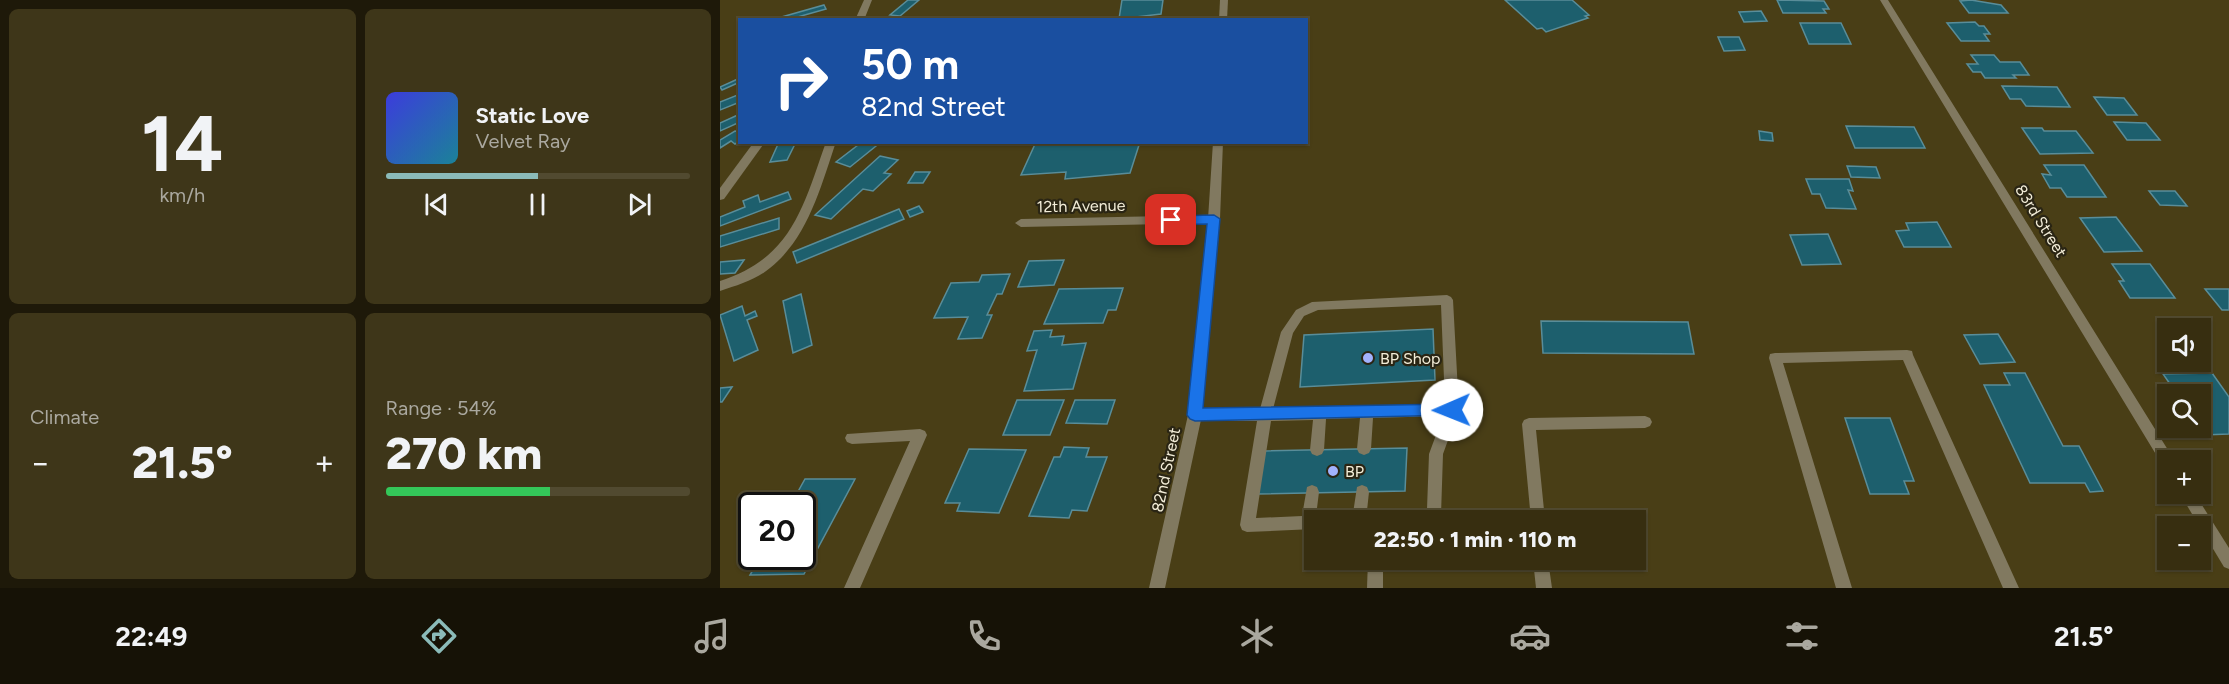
<!DOCTYPE html>
<html lang="en">
<head>
<meta charset="utf-8">
<style>
	:root { --surface:#372e10; --page:#3e3619; --text:#f1f3f6; --muted:#aaa89f; --line:#514a30; --accent:#8bbbb9 }
	body { margin:0; font-family:Figtree,sans-serif; background:var(--page); color:var(--text); height:100vh; display:flex; flex-direction:column; font-size:22px; white-space:nowrap }
	* { box-sizing:border-box; margin:0 }
	p { font-size:20px; color:var(--muted) }
	.icon { flex:none; width:33px; height:33px; fill:none; stroke:currentColor; stroke-width:2; stroke-linecap:round; stroke-linejoin:round }
	.map { position:relative; flex:1; overflow:hidden }
	.drawer { display:flex; flex-direction:column; gap:9px; padding:9px; background:#1e1909; width:720px }
	.drawer>* { flex:none }
	.guide { position:absolute; left:18px; top:18px; width:570px; height:126px; border-radius:0px; box-shadow:0 2px 4px #0004,0 0 0 2px var(--line); background:#1a4fa0; color:#fff; overflow:hidden }
	.tools { position:absolute; left:1437px; top:318px; display:grid; gap:12px }
	.tools a { display:grid; place-items:center; width:54px; height:54px; border-radius:0px; background:var(--surface); box-shadow:0 2px 4px #0004,0 0 0 2px var(--line); font-size:30px }
	.speed { position:absolute; left:18px; top:492px; display:flex; gap:12px; font-size:30px; font-weight:700; text-align:center }
	.speed>* { display:grid; place-content:center; width:78px; height:78px; border-radius:50%; background:var(--surface); box-shadow:0 2px 4px #0004,0 0 0 2px var(--line); line-height:1 }
	.speed .limit { border:3px solid #111; border-radius:9px; background:#fff; color:#111 }
	.pin { position:absolute; display:grid; place-items:center; width:51px; height:51px; color:#fff; margin:-26px; border-radius:12px; box-shadow:0 3px 9px #0006 }
	.me { position:absolute; width:66px; margin:-33px; rotate:269deg; stroke-linejoin:round; filter:drop-shadow(0 0 4px #0008) }
	.turn { display:flex; align-items:center; gap:21px; height:126px; padding:0 24px; font-size:27px }
	.turn .icon { width:78px; height:78px; stroke-width:2.5 }
	.turn b { display:block; font-size:42px; line-height:51px }
	.big { font-size:45px; font-weight:800; line-height:1.1 }
	.drawer .card { flex:1; display:flex; flex-direction:column; justify-content:center; gap:9px; min-width:0; padding:0 21px; border-radius:9px; background:var(--page) }
	.drawer .dial { align-items:center; gap:0 }
	.dial b { font-size:78px; line-height:1 }
	.song { display:flex; align-items:center; gap:18px }
	.cover { width:72px; height:72px; border-radius:9px; background:linear-gradient(135deg,hsl(240 70% 55%),hsl(190 70% 35%)) }
	.played { height:6px; border-radius:3px; background:linear-gradient(90deg,var(--accent) 50%,var(--line) 50%) }
	.keys { display:flex; justify-content:space-around; direction:ltr }
	.heat { display:flex; justify-content:space-between; align-items:center; font-size:33px; direction:ltr }
	.charge { height:9px; border-radius:4px; background:linear-gradient(90deg,#34c759 54%,var(--line) 0) }
	.drawer .tiles { flex:1; display:grid; gap:9px; grid-template-columns:repeat(2,1fr) }
	.trip { position:absolute; left:584px; top:510px; width:342px; height:60px; border-radius:0px; background:var(--surface); box-shadow:0 2px 4px #0004,0 0 0 2px var(--line); font-weight:800; line-height:60px; text-align:center }
	.tabs { display:flex; height:96px; justify-content:space-around; align-items:center; background:#161206; color:var(--muted) }
	.tabs .icon { width:42px; height:42px }
	.tabs .on { color:var(--accent) }
	.tabs b { font-size:27px; color:var(--text) }
	main { display:flex; flex:1; min-height:0 }
	.map>svg:first-child { display:block }
</style>
</head>
<body>
<main>
<section class="drawer">
<div class="tiles">
<div class="card dial"><b>14</b><p>km/h</p></div>
<div class="card">
<div class="song"><i class="cover"></i><div><b>Static Love</b><p>Velvet Ray</p></div></div>
<div class="played"></div>
<div class="keys"><svg class="icon" aria-label="previous" viewBox="0 0 24 24"><path d="M18 5L8 12l10 7zM5 5v14"/></svg><svg class="icon" aria-label="pause" viewBox="0 0 24 24"><path d="M8 5v14M16 5v14"/></svg><svg class="icon" aria-label="next" viewBox="0 0 24 24"><path d="M6 5l10 7-10 7zM19 5v14"/></svg></div>
</div>
<div class="card"><p>Climate</p>
<div class="heat"><a>−</a><b class="big">21.5°</b><a>+</a></div>
</div>
<div class="card"><p>Range · 54%</p><b class="big">270 km</b><div class="charge"></div></div>
</div>
</section>
<div class="map">
<svg width="1509" height="588" viewBox="0 0 1509 588">
	<rect width="100%" height="100%" fill="#493e16"/>
	<!-- building -->
	<g fill="#1d5f6d" stroke="#598d99" stroke-width="1.5">
		<path d="M188,0H199L180,16L170,15Z"/>
		<path d="M402,0H443L441,14L399,19Z"/>
		<path d="M785,0H852L869,15L865,16L868,18L826,32L822,28L817,29Z"/>
		<path d="M1057,0L1104,1L1109,9H1103L1106,13H1063Z"/>
		<path d="M1251,0L1281,5L1288,13H1249L1240,1Z"/>
		<path d="M104,5L106,9L67,20H51Z"/>
		<path d="M1041,11L1047,21L1024,22L1019,12Z"/>
		<path d="M1255,22L1259,26H1264L1270,34H1264L1269,41H1241L1227,23Z"/>
		<path d="M1080,23H1121L1131,44H1089Z"/>
		<path d="M998,37H1019L1025,50L1004,51Z"/>
		<path d="M1251,55H1274L1280,62H1300L1309,75H1293L1296,78H1265L1261,72H1253L1247,64H1258Z"/>
		<path d="M20,78V82L2,90L0,87Z"/>
		<path d="M1282,86L1337,87L1350,107L1306,106L1301,99H1290Z"/>
		<path d="M20,94V102L0,110V102Z"/>
		<path d="M1374,97L1404,98L1417,115H1387Z"/>
		<path d="M20,114V122L0,131V123Z"/>
		<path d="M1394,122L1426,123L1440,140H1407Z"/>
		<path d="M1126,126L1194,127L1205,148H1135Z"/>
		<path d="M1302,128H1322L1324,131H1356L1373,153L1320,154Z"/>
		<path d="M15,131L20,132V141L15,144L11,141L0,148V140Z"/>
		<path d="M1039,131L1052,133L1053,141L1040,140Z"/>
		<path d="M59,142H76L67,160L50,162Z"/>
		<path d="M142,142H161L130,167L116,162Z"/>
		<path d="M316,142H420L410,173L345,179L346,172L301,175Z"/>
		<path d="M160,156L178,160L164,173L171,174L153,191L143,189L111,219L95,215Z"/>
		<path d="M1324,165H1364L1386,197H1347L1341,188H1330L1322,174L1331,175Z"/>
		<path d="M1127,166L1156,167L1160,178L1131,177Z"/>
		<path d="M195,172H210L203,183H188Z"/>
		<path d="M1086,179H1129L1133,191L1128,190L1136,209L1106,208L1100,194H1092Z"/>
		<path d="M1429,191H1455L1467,206L1440,205Z"/>
		<path d="M68,192L71,199L0,226V217L25,207L23,201L38,195L40,202Z"/>
		<path d="M199,206L203,212L190,217L187,211Z"/>
		<path d="M179,209L184,219L77,263L73,252Z"/>
		<path d="M1396,217L1422,251L1384,252L1360,218Z"/>
		<path d="M59,218V229L0,247V236Z"/>
		<path d="M1217,222L1231,247H1184L1176,231L1189,230L1186,223Z"/>
		<path d="M1108,234L1121,264L1082,265L1070,235Z"/>
		<path d="M24,260L15,273L0,274V262Z"/>
		<path d="M344,260L334,285L298,287L309,261Z"/>
		<path d="M1392,264H1430L1455,298H1410L1399,281H1404Z"/>
		<path d="M290,274L282,294H277L267,315H272L262,338L238,339L248,317L214,318L231,283L259,282L262,275Z"/>
		<path d="M403,288L396,310H388L383,323L324,324L339,289Z"/>
		<path d="M1485,289H1509V310H1502Z"/>
		<path d="M81,294L92,345L73,353L63,301Z"/>
		<path d="M22,306L25,316L35,311L37,316L27,320L38,350L14,361L0,315Z"/>
		<path d="M821,321L968,322L974,354L823,353Z"/>
		<path d="M713,329L715,380L580,387L584,335Z"/>
		<path d="M332,330L330,337L344,336L342,345L366,343L353,389L304,391L317,350L307,351L314,331Z"/>
		<path d="M1278,334L1295,362L1260,364L1244,335Z"/>
		<path d="M1284,373H1305L1343,446H1359L1383,491L1370,492L1365,483H1310L1264,385H1290Z"/>
		<path d="M1492,373L1509,397V434L1483,435L1479,428H1480V394H1457L1443,374Z"/>
		<path d="M12,387L2,402H0V388Z"/>
		<path d="M297,400H344L330,435H283Z"/>
		<path d="M355,400H395L387,424L346,423Z"/>
		<path d="M1125,418H1170L1194,481H1184L1189,494H1150Z"/>
		<path d="M344,447L369,448L366,457H387L367,511L352,510L349,518L309,516L334,457H340Z"/>
		<path d="M687,448L685,491L537,494L543,451Z"/>
		<path d="M249,449L306,450L279,513L237,511L240,503H225Z"/>
		<path d="M85,479H135L84,574L30,575L41,556H82V506H70Z"/>
	</g>
	<g fill="none" stroke-linecap="round" stroke-linejoin="round">
		<!-- lane -->
		<g fill="#817960" fill-rule="evenodd">
			<path d="M144,0H152L144,20H135Z"/>
			<path d="M34,142H45L4,199L0,200V188Z"/>
			<path d="M106,142H116C101,186 88,238 50,268C36,280 18,285 0,291V281C72,258 83,207 106,142Z"/>
			<path d="M494,215L500,219L494,223L301,227L295,223L301,219Z"/>
			<path d="M727,295L731,297L733,300L739,410L723,454L721,515L719,520H652L654,515L659,513L707,509L709,454L723,416L653,418L651,449L649,453L644,455L639,453L637,449L640,418L606,419L604,450L602,454L597,456L592,454L590,450L593,420L551,421L536,518L582,516L587,487L592,485L597,487L599,492L596,516L601,520H594V529L527,532L522,530L520,525L537,421H475L470,419L468,415L470,411L475,409H540L561,332L576,310L592,302ZM721,305L725,404L553,409L573,333L584,316L598,310Z"/>
			<path d="M1187,350L1192,351L1193,355L1299,588H1283L1183,360L1063,363L1132,588H1116L1049,358L1050,354L1055,353Z"/>
			<path d="M925,416L930,418L932,422L930,426L925,428L816,430L825,520H811L802,424L804,420L809,418Z"/>
			<path d="M200,429L205,431L207,435L140,588H124L190,441L132,444L127,442L125,438L127,434Z"/>
			<path d="M642,485L647,487L649,492L646,520H632L637,487Z"/>
			<path d="M648,560H663V588H647Z"/>
			<path d="M813,560H828L832,588H816Z"/>
		</g>
		<!-- street -->
		<g fill="#817960" fill-rule="evenodd">
			<path d="M500,0H508L507,20H499Z"/>
			<path d="M1160,0H1168L1453,458L1454,460H1448V468L1443,466Z"/>
			<path d="M493,142H503L500,219L482,415L445,588H429L468,415L488,219Z"/>
			<path d="M1460,494H1475L1509,548V569L1504,567Z"/>
		</g>
	</g>
	<!-- route -->
	<path fill="#1a73e8" stroke="#114b97" stroke-width="1.5" d="M494,215L500,219L483,408L732,404L738,405L740,410L738,415L475,421L470,419L467,415L487,224L451,225L445,220L451,216Z"/>
	<!-- markers -->
	<g fill="#a2b2fd" stroke="#2a2514" stroke-width="2">
		<circle cx="648" cy="358" r="6"/>
		<circle cx="613" cy="471" r="6"/>
	</g>
	<g text-anchor="middle" dominant-baseline="central" stroke-width="4.5" stroke-linejoin="round" paint-order="stroke">
		<!-- street labels -->
		<g font-size="16" fill="#f3edd8" stroke="#2a2514">
			<text transform="translate(361 206) rotate(-1)">12th Avenue</text>
			<text transform="translate(1321 221) rotate(58)">83rd Street</text>
			<text transform="translate(446 470) rotate(-78)">82nd Street</text>
		</g>
		<!-- poi labels -->
		<g font-size="16" fill="#f3edd8" stroke="#2a2514" text-anchor="start">
			<text x="660" y="358">BP Shop</text>
			<text x="625" y="471">BP</text>
		</g>
	</g>
</svg>
<div class="tools">
<a><svg class="icon" aria-label="sound" viewBox="0 0 24 24"><path d="M4 9h4l5-4v14l-5-4H4zM17 9q2 3 0 6"/></svg></a>
<a><svg class="icon" aria-label="search" viewBox="0 0 24 24"><circle cx="10" cy="10" r="6"/><path d="M15 15l6 6"/></svg></a>
<a>+</a>
<a>−</a>
</div>
<div class="speed"><div class="limit">20</div></div>
<div class="pin" style="left:451px;top:220px;background:#d93025"><svg class="icon" aria-label="arrive" viewBox="0 0 24 24"><path d="M6 21V4h12l-3 4 3 4H6"/></svg></div>
<svg class="me" style="left:732px;top:410px" viewBox="-20 -20 40 40"><circle r="19" fill="#fff"/><path d="M0-13L10 11 0 6-10 11z" fill="#1a73e8"/></svg>
<div class="trip">22:50 · 1 min · 110 m</div>
<div class="guide">
<div class="turn"><svg class="icon" aria-label="right" viewBox="0 0 24 24"><path d="M7 20v-9h11M14 6l5 5-5 5"/></svg><div><b>50 m</b>82nd Street</div></div>
</div>
</div>
</main>
<nav class="tabs">
<b>22:49</b>
<svg class="icon on" aria-label="directions" viewBox="0 0 24 24"><path d="M12 3l9 9-9 9-9-9zM9 14v-3h6M13 9l2 2-2 2"/></svg>
<svg class="icon" aria-label="music" viewBox="0 0 24 24"><path d="M9 18V5l10-2v13"/><circle cx="6" cy="18" r="3"/><circle cx="16" cy="16" r="3"/></svg>
<svg class="icon" aria-label="phone" viewBox="0 0 24 24"><path d="M5 4h4l2 5-3 2q2 4 5 5l2-3 5 2v4C11 20 4 13 5 4z"/></svg>
<svg class="icon" aria-label="climate" viewBox="0 0 24 24"><path d="M12 3v18M4 7l16 10M4 17L20 7"/></svg>
<svg class="icon" aria-label="car" viewBox="0 0 24 24"><path d="M5 17H2v-5l4-1 3-4h7l3 4 3 1v5h-3M9 17h6M6 11h13"/><circle cx="7" cy="17" r="2"/><circle cx="17" cy="17" r="2"/></svg>
<svg class="icon" aria-label="filters" viewBox="0 0 24 24"><path d="M4 7h16M4 17h16"/><circle cx="9" cy="7" r="2"/><circle cx="15" cy="17" r="2"/></svg>
<b>21.5°</b>
</nav>
</body>
</html>
